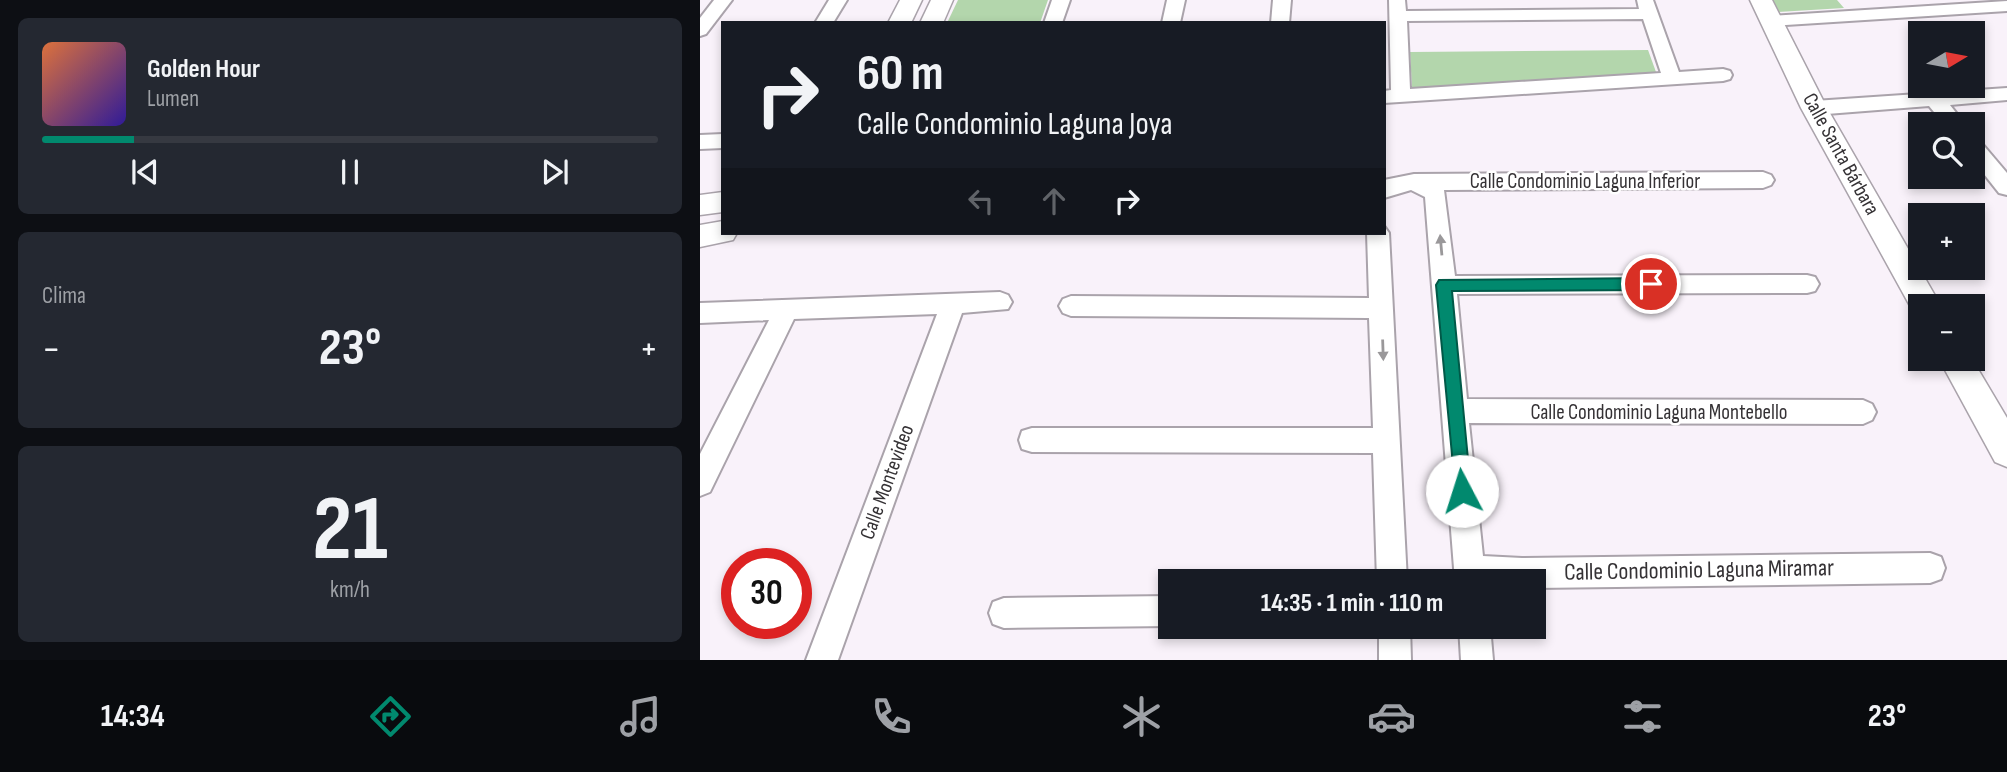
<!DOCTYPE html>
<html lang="es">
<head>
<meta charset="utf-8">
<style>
	:root { --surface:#171b24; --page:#242831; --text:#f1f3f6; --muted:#9ea1a6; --line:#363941; --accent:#01896e }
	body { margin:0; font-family:"Sofia Sans Condensed",sans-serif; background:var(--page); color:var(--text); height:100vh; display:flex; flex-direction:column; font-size:26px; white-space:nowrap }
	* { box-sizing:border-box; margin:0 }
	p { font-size:23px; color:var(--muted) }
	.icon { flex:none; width:38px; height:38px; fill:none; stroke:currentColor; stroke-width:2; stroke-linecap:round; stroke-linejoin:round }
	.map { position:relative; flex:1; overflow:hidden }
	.details { display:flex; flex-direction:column; gap:18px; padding:18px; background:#0d0f14; width:700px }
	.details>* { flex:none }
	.top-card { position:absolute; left:21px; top:21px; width:665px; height:214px; border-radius:0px; box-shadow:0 4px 10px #0003; background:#171b24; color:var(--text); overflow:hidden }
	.needle { width:46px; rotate:80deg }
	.controls { position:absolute; left:1208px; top:21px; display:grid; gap:14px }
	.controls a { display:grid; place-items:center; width:77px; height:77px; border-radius:0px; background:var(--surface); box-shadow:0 4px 10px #0003; font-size:35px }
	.speed { position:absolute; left:21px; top:548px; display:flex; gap:14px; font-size:35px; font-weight:700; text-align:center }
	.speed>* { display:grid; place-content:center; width:91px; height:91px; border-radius:50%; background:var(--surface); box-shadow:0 4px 10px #0003; line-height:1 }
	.speed .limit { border:10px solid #d22; background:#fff; color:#111 }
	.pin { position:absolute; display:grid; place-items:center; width:60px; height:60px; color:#fff; margin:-30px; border:4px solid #fff; border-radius:50%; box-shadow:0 2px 7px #0007 }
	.me { position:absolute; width:77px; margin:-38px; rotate:355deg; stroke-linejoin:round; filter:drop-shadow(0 0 5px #0008) }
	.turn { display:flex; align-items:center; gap:24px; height:147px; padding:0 21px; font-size:32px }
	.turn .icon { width:91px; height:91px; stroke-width:2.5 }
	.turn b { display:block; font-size:49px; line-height:60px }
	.lanes { display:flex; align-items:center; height:66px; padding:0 21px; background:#0003; justify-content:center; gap:35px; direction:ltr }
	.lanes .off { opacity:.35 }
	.big { font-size:52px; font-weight:700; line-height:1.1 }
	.details .card { flex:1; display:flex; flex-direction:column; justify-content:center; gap:10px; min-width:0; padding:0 24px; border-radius:10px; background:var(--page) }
	.details .dial { align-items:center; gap:0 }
	.dial b { font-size:91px; line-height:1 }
	.song { display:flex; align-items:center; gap:21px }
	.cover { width:84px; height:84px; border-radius:10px; background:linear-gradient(135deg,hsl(20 70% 55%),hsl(250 70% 35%)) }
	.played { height:7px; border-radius:4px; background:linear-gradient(90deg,var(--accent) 15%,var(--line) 15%) }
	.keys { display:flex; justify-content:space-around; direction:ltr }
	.heat { display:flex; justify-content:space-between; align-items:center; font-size:38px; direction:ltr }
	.trip { position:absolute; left:458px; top:569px; width:388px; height:70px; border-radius:0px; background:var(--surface); box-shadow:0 4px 10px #0003; font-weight:700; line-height:70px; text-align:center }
	.tab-bar { display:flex; height:112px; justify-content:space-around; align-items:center; background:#090b0e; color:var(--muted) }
	.tab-bar .icon { width:49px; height:49px }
	.tab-bar .active { color:var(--accent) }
	.tab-bar b { font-size:32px; color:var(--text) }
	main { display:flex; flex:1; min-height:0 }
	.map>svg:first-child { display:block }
</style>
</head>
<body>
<main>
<section class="details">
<div class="card">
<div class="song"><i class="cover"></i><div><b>Golden Hour</b><p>Lumen</p></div></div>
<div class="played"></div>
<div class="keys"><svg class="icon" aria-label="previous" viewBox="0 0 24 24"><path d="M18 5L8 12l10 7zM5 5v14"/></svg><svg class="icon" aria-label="pause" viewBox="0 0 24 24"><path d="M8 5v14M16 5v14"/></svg><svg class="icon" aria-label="next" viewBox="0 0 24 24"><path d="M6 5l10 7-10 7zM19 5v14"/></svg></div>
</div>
<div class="card"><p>Clima</p>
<div class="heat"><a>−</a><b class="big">23°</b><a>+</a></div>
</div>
<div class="card dial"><b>21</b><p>km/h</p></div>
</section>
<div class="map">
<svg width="1307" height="660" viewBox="0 0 1307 660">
	<rect width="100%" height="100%" fill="#f9f2fa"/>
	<!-- green -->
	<g fill="#b3d6ac">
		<path d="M258,0H348L340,23H247Z"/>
		<path d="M1071,0H1137L1144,8L1077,12Z"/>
		<path d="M948,50L956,72L712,88L710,52Z"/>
	</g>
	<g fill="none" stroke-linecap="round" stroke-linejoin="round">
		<defs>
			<g id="minor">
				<path d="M14,0H32L6,34L0,36V18Z"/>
				<path d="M129,0H147L133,23H115Z"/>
				<path d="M352,0H370L362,23H344Z"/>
				<path d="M467,0H485L480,23H462Z"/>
				<path d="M573,0H591L589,23H571Z"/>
				<path d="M689,0H705L706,11L939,9L937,0H953L979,72L1023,69L1030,71L1032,75L1030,79L1023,81L684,103V91L691,90ZM943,19L961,73L710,89L707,21Z"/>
				<path d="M1307,1V11L1071,26L1062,21L1071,16Z"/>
				<path d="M1307,88V100L1250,105L1265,124H1244L1229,106L1114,115L1107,113L1104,108L1107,103L1114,101Z"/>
				<path d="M23,134V148L0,149V135Z"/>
				<path d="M1272,138L1279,140L1307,173V195L1299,193L1272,159Z"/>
				<path d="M1063,172L1071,175L1074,180L1071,185L1063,188L744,190L755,276L1107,275L1115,277L1119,284L1115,291L1107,293L757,294L767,399L1163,400L1172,404L1176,412L1172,420L1163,424L769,423L783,556L822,558L1230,553L1241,557L1245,568L1241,579L1230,583L835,588V581H755L725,197L711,190L684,198V180L714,174Z"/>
				<path d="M684,226L689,233L707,581H677L673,453L332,452L322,449L319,440L322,431L332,428H673L669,318L371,316L363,313L359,306L363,299L371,296L669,298L667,233H684Z"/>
				<path d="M300,292L308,295L312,302L308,309L262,313L138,660H106L237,314L94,319L10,492L0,496V454L69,320L0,323V303Z"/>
				<path d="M471,596V626L304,628L293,624L289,613L293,602L304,598Z"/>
				<path d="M679,626H710L711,660H679Z"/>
				<path d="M759,626H790L793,660H761Z"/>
			</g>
			<g id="tertiary">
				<path d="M200,0H222L211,23H188Z"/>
				<path d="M231,0H253L243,23H220Z"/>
				<path d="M1050,0H1072L1127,108L1241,306H1220V317L1215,315L1101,108Z"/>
				<path d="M23,192V212L0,215V195Z"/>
				<path d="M23,221V233H37L33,240L0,247V225Z"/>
				<path d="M1239,359H1272L1307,418V467L1295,462Z"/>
			</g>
		</defs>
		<!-- minor casing -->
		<use href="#minor" stroke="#aaa3ab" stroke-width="4"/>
		<!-- tertiary casing -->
		<use href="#tertiary" stroke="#aaa3ab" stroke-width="3"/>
		<!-- minor -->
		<use href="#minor" fill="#fff" fill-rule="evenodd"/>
		<!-- tertiary -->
		<use href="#tertiary" fill="#fff" fill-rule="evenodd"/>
	</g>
	<!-- one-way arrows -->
	<defs><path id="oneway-solid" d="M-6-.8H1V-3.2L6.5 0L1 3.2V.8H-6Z" transform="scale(1.75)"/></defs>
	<g fill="#9a989a">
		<use href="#oneway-solid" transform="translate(741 245) rotate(-95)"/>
		<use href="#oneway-solid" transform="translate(683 350) rotate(88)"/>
	</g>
	<!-- route -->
	<path fill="#01896e" stroke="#015948" stroke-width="2" d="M951,278L958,284L951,290L752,291L771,491L768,497L762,499L756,497L736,285L739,280Z"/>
	<g text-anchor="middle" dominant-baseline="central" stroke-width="5" stroke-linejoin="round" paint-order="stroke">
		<!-- street labels -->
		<g font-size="21" fill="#353235" stroke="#fff">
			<text transform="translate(1141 154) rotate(61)">Calle Santa Bárbara</text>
			<text x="885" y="181">Calle Condominio Laguna Inferior</text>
			<text x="959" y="412">Calle Condominio Laguna Montebello</text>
			<text transform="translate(187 482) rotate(-70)">Calle Montevideo</text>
		</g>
		<!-- near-street labels -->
		<g font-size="24" fill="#353235" stroke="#fff">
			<text transform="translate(999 570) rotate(-1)">Calle Condominio Laguna Miramar</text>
		</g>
	</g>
</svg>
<div class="controls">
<a><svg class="needle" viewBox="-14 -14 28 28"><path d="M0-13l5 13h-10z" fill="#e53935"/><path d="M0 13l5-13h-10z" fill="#9ea1a6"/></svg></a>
<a><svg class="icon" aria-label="search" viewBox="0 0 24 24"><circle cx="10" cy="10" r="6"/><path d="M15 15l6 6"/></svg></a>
<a>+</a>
<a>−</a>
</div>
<div class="speed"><div class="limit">30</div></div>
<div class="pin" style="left:951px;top:284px;background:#d93025"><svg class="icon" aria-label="arrive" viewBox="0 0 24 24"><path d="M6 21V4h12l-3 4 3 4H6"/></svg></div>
<svg class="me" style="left:762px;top:491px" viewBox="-20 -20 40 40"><circle r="19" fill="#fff"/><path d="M0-13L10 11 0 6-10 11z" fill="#01896e"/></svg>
<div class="trip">14:35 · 1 min · 110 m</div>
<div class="top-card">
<div class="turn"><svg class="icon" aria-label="right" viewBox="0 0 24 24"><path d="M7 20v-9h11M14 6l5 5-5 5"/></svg><div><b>60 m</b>Calle Condominio Laguna Joya</div></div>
<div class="lanes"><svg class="icon off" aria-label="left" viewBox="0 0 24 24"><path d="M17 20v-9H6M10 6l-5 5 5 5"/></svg><svg class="icon off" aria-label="ahead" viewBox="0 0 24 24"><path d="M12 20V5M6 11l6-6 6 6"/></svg><svg class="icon" aria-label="right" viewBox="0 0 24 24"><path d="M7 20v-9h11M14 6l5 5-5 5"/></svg></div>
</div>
</div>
</main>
<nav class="tab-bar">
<b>14:34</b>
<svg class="icon active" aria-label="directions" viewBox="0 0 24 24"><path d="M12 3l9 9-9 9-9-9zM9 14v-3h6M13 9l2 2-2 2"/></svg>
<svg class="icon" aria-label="music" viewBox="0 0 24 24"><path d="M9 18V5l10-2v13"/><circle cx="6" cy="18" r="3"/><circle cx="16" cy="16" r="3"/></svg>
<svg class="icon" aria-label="phone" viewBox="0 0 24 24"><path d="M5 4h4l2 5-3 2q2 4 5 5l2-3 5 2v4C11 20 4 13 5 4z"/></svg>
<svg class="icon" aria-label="climate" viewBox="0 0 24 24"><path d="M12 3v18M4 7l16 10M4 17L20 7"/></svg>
<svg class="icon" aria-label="car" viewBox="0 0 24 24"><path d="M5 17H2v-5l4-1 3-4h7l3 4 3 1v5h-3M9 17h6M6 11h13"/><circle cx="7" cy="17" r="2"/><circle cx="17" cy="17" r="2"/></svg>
<svg class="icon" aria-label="filters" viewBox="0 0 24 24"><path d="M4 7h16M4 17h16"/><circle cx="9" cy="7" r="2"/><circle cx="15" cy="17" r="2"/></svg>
<b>23°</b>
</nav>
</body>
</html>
